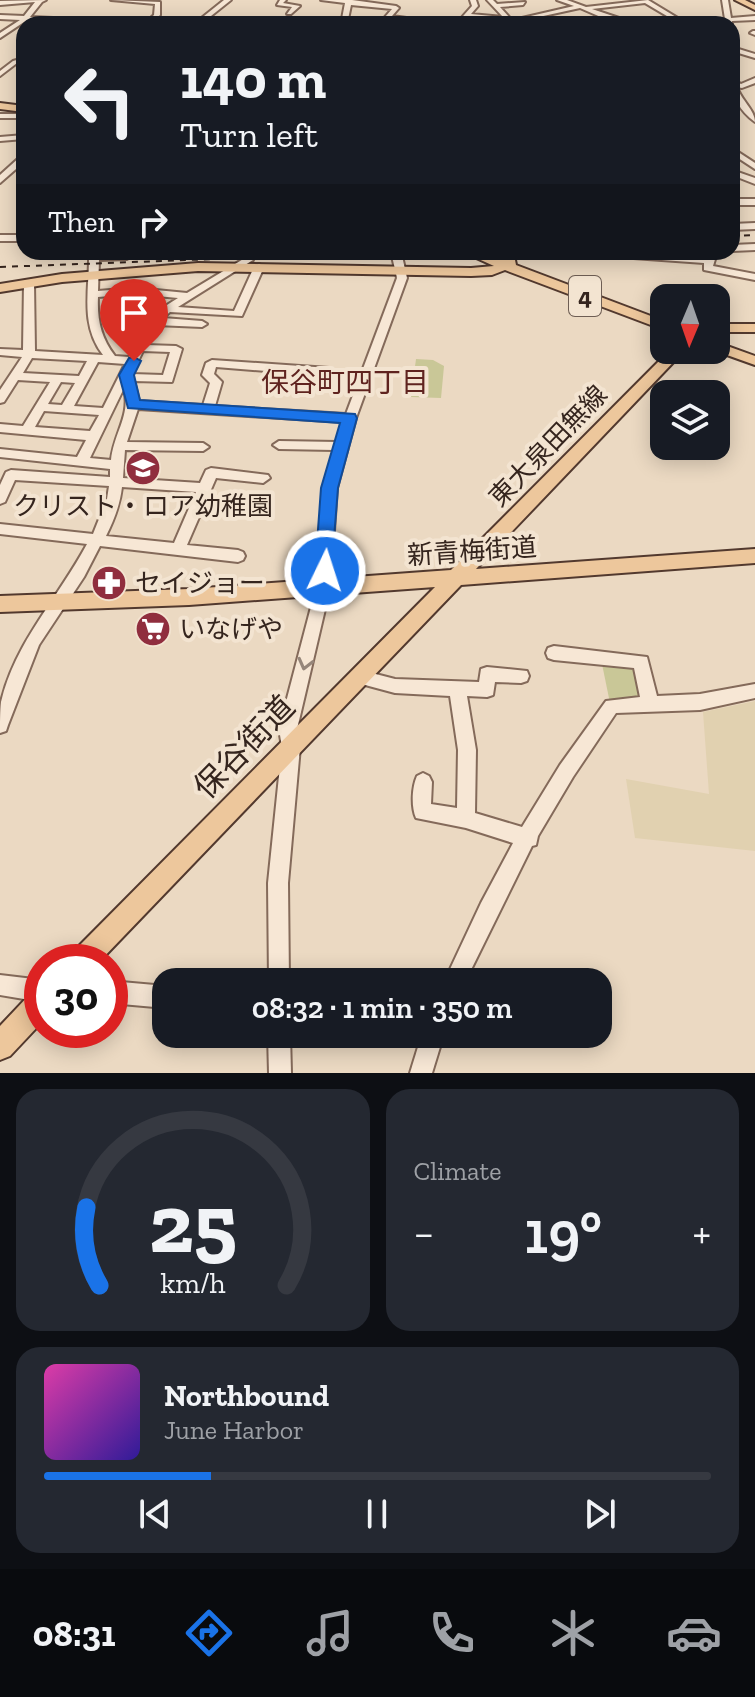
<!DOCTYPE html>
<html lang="en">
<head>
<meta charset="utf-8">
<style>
	:root { --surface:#171b24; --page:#242831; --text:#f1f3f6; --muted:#9ea1a6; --line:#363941; --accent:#1a73e8 }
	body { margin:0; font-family:"Zilla Slab","Noto Sans JP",serif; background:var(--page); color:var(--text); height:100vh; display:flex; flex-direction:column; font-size:30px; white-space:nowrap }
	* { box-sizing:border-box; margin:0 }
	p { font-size:26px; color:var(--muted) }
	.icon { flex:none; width:44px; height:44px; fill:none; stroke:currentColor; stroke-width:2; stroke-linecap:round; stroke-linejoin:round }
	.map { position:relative; height:1073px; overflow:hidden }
	.side { display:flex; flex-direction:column; gap:16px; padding:16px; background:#0d0f14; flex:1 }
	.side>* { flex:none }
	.banner { position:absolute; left:16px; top:16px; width:724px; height:244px; border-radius:24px; box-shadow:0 4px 20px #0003; background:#171b24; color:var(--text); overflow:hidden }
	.needle { width:52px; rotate:182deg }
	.fabs { position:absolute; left:650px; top:284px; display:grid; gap:16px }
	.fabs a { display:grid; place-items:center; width:80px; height:80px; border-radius:16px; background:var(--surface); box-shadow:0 4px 20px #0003; font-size:40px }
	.speed { position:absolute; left:24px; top:944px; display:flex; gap:16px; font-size:40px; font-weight:700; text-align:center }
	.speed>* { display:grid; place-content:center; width:104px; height:104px; border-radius:50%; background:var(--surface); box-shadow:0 4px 20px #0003; line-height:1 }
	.speed .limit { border:12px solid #d22; background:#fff; color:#111 }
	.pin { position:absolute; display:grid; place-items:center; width:68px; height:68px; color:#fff; margin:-82px -34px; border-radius:50% 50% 50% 0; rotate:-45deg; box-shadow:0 0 8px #0007 }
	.pin .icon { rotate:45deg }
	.me { position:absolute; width:88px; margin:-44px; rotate:4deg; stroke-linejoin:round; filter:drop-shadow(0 0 6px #0008) }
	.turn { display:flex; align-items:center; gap:28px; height:168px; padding:0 32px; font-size:36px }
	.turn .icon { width:104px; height:104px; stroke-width:2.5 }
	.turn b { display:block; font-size:56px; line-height:68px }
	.then { display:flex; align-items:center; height:76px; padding:0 32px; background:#0003; gap:16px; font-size:30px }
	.big { font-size:60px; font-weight:600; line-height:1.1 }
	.side .widget { flex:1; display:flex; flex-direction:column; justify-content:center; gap:12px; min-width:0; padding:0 28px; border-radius:24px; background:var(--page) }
	.side .dial { align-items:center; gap:0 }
	.dial svg { height:208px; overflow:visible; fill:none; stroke:var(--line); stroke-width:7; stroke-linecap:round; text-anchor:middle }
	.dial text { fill:var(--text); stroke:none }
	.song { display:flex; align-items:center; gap:24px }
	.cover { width:96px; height:96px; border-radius:12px; background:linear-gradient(135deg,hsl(320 70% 55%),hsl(250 70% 35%)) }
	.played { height:8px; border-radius:4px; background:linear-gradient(90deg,var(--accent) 25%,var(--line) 25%) }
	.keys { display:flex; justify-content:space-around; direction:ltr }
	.heat { display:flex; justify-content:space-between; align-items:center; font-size:44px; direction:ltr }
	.side .tiles { flex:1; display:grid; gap:16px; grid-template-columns:1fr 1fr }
	.widget:last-child { grid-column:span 2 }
	.trip { position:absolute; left:152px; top:968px; width:460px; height:80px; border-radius:24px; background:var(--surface); box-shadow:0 4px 20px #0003; font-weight:600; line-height:80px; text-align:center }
	.tabs { display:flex; height:128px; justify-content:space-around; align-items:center; background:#090b0e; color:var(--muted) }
	.tabs .icon { width:56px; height:56px }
	.tabs .current { color:var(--accent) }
	.tabs b { font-size:36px; color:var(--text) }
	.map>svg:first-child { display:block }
</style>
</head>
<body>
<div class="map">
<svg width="755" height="1073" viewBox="0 0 755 1073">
	<rect width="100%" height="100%" fill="#ebd9c2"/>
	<!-- farmland -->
	<path fill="#e1d1b0" d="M755,701V851L635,838L626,779L709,794L703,712Z"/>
	<!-- green -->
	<g fill="#c9c797">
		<path d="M416,359L433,360L444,366L441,398L411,397Z"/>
		<path d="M602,664L635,668L642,701L610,703Z"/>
	</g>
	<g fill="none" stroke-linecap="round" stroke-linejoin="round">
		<!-- stream -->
		<path stroke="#6c8c7f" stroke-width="2" d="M732,206H755"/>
		<defs>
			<g id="minor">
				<path d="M46,0L42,2L30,17L146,22L154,15L155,4L111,0L160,2V15L151,24L27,20L0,38V33L20,20L0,19V15L24,16L35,2L0,5V1Z"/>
				<path d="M224,0H231L201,24H194Z"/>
				<path d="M280,0H286L283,3L300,6L291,14H287L292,7L277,5Z"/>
				<path d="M321,0H352L396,6L399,8L392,16L450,24L388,19L385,17L392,9L351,5L347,24H341L345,3Z"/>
				<path d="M470,0H476L478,6L471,14L503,17L487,0H493L497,4L525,2L523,5L500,7L510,18L537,23L509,24L506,21L468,17L462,24H456L472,6Z"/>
				<path d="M557,0H567L586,7L648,0L681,20V22L725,19L722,0H728L731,18L755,16V20L732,21V24H726V22L627,24L603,18L580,8L525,20L522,18L574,6ZM645,3L677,22L628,21L592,9Z"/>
				<path d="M753,31H755V35L750,33Z"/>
				<path d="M732,47L755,54V58L732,51Z"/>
				<path d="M24,58V62L17,63L0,76V71L13,61Z"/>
				<path d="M755,78V83L742,88L737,87C741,100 755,110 755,122C740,111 732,98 732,79L741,84Z"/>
				<rect x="0" y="114" width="24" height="4"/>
				<path d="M24,135V139L0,141V137Z"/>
				<path d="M732,148L755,163V169L732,154Z"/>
				<path d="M21,156H24V162L0,183V175Z"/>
				<path d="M732,170L755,178V184L732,175Z"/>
				<rect x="732" y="199" width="23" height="6"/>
				<path d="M755,223V229L732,230V224Z"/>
				<rect x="0" y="235" width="24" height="6"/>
				<path d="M755,244V250L732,251V245Z"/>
				<path d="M89,252H99V254L136,252L127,259L99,260L98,291L135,288L187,293L245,258L253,260L178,307L234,311L254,267L259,264L264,267L242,316L170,312L163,318L202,321L207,324L202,327L156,325L146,345L176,346L182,349L172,382L134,381L139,401L203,405L210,383L202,375L206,363L212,360L329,368L335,372L329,376L216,367L214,374L222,382L215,406L346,414L397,278L392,256L397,253L402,256L407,278L356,418L337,488L330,588L297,729L300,747L288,883L289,982H269L268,883L282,747L279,729L316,588L323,488L334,450L279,449L273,445L279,441L337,442L343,422L138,409L127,442L203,443L209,447L203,451L125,450L123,478L200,483L206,470L211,468L268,475L270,478L263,483L216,478L187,545L238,550L243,552L245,556L243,560L238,562L100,546L84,577L39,645L8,725L6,731L0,733C0,723 0,711 1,702C15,642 59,597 87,544L0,534V524L93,534L107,499L109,486L15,480L5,502L0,504V485L6,472L11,470L110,477V469L0,457V449L77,457L86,440L0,432V424L23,426L50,382L18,380L4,402L0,403V390L22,357L0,355V349L23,350L24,283L29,280L34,283L35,351L103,355C79,324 90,288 89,252ZM135,294L178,298C149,315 143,328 129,357L115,356C101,338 97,320 98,297ZM143,351L170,352L163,375L132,374ZM32,358L87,361L79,376L23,373ZM98,362L125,364L103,408L74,406ZM61,382L75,383L62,405L48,404ZM124,388C131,416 114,432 111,460L90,458ZM44,411L99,415L90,431L35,427ZM122,487L196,492L174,543L106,536C114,520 120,505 122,487Z"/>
				<path d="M253,252H264L257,256Z"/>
				<path d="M586,252H629L706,258L711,253L716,256L713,266L755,274V280L704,270V263L591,255Z"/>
				<path d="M554,646L647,657L657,696L700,694L755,684V698L700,710L616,713L573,777L538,836L536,845L532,846L465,982H444L481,903L513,843L466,828L416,818C411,807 412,787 417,776L423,773L429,776L432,782L431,804L457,808L458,750L450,696L395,693L354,682L352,677L354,672L360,670L395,679L479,682L481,669L487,667L527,671L529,676L527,681L521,683L495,682L493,695L487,697L467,696L476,750L475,813L522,827L560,765L606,701L640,697L634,668L554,660L548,658L546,653L548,648Z"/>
				<path d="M0,975L42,980V1002L0,995Z"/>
				<path d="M110,981L166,986V1008L110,1003Z"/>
				<path d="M268,1034H290L291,1073H269Z"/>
				<path d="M422,1034H444L432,1073H410Z"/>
			</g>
			<g id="major">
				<path d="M735,0H745L755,5V10Z"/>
				<path d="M0,103L24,106V112L0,109Z"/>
				<path d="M463,252C482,252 498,259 515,260L516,265L664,321V330L505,270L492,275L471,276L198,271L62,282L0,292V284L62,274L198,263L471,268L494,266Z"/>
				<rect x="716" y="324" width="39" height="8"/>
				<path d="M716,342L755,356V365L713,350H716Z"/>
				<path d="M670,350H685L476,569L755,549V563L461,585L99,962H68L72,953L435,587L189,605L0,612V596L189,589L451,570Z"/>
				<path d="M42,988V1022L10,1056L0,1060V1026L32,992Z"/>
			</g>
		</defs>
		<!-- minor casing -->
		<use href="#minor" stroke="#846a5a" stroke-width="4"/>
		<!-- major casing -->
		<use href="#major" stroke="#52392e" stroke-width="4"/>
		<!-- minor -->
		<use href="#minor" fill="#f7e7d5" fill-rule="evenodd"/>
		<!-- major -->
		<use href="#major" fill="#edc79c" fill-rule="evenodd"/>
		<!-- rail -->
		<g stroke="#35251e" stroke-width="2" stroke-dasharray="6 6" stroke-linecap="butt">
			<path d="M732,236L755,235"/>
			<path d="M0,267L403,252"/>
		</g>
	</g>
	<!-- one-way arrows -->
	<defs><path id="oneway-chevron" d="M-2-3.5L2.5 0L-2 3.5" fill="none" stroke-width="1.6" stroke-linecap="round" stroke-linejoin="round" transform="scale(2)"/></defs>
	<use stroke="#96867a" href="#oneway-chevron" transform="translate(305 664) rotate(104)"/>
	<!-- route -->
	<path fill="#1a73e8" stroke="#114b97" stroke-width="2" d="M134,357L141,361L134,375L140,400L355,414L357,418L338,488L331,576L325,578L315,571L321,488L340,423L128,408L119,375L129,358Z"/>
	<!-- icons -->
	<defs>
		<symbol id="school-disc" viewBox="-11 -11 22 22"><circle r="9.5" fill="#902e3e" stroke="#f3e4d1"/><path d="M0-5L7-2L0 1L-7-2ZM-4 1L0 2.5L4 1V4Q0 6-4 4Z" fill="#fff"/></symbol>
		<symbol id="pharmacy-disc" viewBox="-11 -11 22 22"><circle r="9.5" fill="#902e3e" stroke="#f3e4d1"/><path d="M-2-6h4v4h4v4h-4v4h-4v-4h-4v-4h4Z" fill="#fff"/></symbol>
		<symbol id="supermarket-disc" viewBox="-11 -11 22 22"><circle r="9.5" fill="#902e3e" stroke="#f3e4d1"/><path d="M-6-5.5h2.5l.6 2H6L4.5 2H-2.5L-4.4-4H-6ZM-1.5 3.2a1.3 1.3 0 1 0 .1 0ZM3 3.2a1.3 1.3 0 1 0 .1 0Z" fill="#fff"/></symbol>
	</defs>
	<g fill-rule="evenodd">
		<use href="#school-disc" x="123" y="448" width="40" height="40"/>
		<use href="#pharmacy-disc" x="89" y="563" width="40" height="40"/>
		<use href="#supermarket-disc" x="133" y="609" width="40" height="40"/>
	</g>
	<g text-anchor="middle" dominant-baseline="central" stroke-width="8" stroke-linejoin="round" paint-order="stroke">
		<!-- shield labels -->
		<rect fill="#f3e4d1" stroke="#6e5e54" stroke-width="2" x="569" y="276" width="32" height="40" rx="6"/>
		<g font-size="24" font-weight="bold" fill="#35251e">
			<text x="585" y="296">4</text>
		</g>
		<!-- street labels -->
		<g font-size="26" fill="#35251e" stroke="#f3e4d1">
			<text transform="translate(548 446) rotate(-46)">東大泉田無線</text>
			<text transform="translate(472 551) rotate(-4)">新青梅街道</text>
		</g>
		<!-- poi labels -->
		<g font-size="26" fill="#35251e" stroke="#f3e4d1" text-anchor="start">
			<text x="143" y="506" text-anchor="middle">クリスト・ロア幼稚園</text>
			<text x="135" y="583">セイジョー</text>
			<text x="179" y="629">いなげや</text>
		</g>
		<!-- neighbourhood labels -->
		<g font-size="28" fill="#5f231f" stroke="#f3e4d1">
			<text x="345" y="382">保谷町四丁目</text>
		</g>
		<!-- near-street labels -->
		<g font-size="32" fill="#35251e" stroke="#f3e4d1">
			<text transform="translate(244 747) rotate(-46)">保谷街道</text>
		</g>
	</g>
</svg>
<div class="fabs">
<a><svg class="needle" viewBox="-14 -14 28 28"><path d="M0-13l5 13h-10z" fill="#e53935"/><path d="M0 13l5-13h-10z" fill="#9ea1a6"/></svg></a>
<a><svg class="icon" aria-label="layers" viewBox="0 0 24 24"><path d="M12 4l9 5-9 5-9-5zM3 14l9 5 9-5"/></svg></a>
</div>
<div class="speed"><div class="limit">30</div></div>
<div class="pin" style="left:134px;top:361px;background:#d93025"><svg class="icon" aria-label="arrive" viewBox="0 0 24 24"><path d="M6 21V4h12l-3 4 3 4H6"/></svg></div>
<svg class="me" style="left:325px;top:571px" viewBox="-20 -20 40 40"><circle r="17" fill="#1a73e8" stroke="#fff" stroke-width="3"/><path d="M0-11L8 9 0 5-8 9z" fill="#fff"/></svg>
<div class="trip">08:32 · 1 min · 350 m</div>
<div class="banner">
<div class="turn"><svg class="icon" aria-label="left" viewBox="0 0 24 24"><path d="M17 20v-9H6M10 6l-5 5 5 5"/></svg><div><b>140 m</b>Turn left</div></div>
<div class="then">Then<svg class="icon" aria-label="right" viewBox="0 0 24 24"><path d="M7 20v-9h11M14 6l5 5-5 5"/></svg></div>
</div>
</div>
<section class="side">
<div class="tiles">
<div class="widget dial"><svg viewBox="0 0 100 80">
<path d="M14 69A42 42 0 1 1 86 69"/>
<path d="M14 69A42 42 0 0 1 9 39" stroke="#1a73e8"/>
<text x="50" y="56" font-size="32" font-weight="700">25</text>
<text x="50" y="72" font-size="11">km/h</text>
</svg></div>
<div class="widget"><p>Climate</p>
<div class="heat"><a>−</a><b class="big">19°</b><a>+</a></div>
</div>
<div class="widget">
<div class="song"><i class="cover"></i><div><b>Northbound</b><p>June Harbor</p></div></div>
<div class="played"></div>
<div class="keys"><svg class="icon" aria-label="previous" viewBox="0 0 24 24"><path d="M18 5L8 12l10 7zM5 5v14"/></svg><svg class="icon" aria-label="pause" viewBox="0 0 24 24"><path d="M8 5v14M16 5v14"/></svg><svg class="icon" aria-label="next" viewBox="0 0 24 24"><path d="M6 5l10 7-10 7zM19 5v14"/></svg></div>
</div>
</div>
</section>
<nav class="tabs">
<b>08:31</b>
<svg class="icon current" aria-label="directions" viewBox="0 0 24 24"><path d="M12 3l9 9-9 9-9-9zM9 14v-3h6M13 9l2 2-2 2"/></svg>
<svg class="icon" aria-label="music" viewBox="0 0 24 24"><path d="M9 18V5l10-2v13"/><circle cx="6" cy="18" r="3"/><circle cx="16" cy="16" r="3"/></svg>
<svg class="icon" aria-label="phone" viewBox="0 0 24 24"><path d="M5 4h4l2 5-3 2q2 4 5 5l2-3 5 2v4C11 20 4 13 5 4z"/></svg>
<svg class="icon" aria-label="climate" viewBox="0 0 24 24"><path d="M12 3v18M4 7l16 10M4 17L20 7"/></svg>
<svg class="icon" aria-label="car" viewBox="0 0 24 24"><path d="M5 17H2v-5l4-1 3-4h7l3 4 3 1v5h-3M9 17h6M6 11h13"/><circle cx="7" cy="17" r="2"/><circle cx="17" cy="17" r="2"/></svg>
</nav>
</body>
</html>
